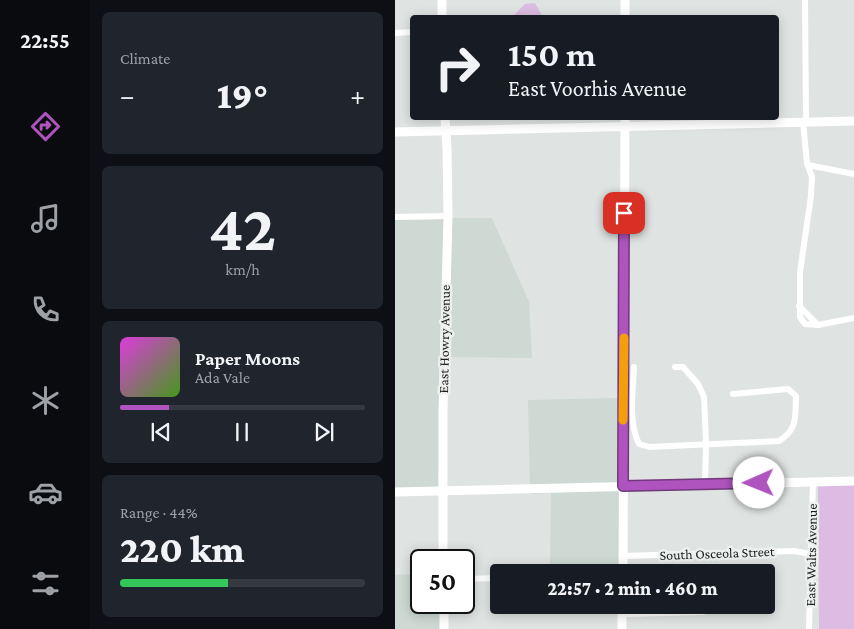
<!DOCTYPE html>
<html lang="en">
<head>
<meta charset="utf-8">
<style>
	:root { --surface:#171b24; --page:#20242c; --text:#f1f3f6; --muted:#9ea1a6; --line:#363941; --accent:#af54bf }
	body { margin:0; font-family:"Crimson Pro",serif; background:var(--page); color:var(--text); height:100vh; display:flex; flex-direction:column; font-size:19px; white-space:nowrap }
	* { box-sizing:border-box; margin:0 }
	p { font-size:16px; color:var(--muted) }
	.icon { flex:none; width:28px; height:28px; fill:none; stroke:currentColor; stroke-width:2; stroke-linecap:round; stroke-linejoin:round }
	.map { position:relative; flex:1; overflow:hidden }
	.drawer { display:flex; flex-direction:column; gap:12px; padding:12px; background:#0d0f14; width:305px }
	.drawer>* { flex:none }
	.guide { position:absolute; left:15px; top:15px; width:369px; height:105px; border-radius:5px; box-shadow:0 2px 12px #0003; background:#171b24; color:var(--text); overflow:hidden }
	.speed { position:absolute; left:15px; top:549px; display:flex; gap:10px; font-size:25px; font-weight:700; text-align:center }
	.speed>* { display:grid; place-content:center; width:65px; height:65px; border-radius:50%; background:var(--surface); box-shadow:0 2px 12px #0003; line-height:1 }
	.speed .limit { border:2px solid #111; border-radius:8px; background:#fff; color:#111 }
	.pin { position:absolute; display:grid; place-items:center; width:42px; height:42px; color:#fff; margin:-21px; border-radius:10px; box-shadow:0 2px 8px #0006 }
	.me { position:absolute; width:55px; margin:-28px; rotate:269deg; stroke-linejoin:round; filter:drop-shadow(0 0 4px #0008) }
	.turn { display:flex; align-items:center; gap:18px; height:105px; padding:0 15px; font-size:22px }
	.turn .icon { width:65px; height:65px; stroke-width:2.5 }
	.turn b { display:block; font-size:35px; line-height:42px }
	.big { font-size:38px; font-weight:800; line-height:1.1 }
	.drawer .widget { flex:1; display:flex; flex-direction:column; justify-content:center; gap:8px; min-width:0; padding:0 18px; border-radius:8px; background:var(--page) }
	.drawer .dial { align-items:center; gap:0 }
	.dial b { font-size:65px; line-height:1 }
	.song { display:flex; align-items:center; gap:15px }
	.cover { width:60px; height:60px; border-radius:8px; background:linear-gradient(135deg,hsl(300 70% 55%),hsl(100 70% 35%)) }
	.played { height:5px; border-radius:2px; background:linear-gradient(90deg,var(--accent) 20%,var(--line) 20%) }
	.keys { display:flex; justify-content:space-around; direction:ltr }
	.heat { display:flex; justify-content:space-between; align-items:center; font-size:28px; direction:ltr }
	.charge { height:8px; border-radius:4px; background:linear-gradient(90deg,#34c759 44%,var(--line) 0) }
	.trip { position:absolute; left:95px; top:564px; width:285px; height:50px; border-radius:5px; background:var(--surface); box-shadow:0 2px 12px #0003; font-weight:800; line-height:50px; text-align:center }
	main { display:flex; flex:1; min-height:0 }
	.menu { display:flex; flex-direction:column; width:90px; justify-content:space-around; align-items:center; background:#090b0e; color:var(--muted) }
	.menu .icon { width:35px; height:35px }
	.menu .on { color:var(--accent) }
	.menu b { font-size:22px; color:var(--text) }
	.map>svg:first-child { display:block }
</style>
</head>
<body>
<main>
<nav class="menu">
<b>22:55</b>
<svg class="icon on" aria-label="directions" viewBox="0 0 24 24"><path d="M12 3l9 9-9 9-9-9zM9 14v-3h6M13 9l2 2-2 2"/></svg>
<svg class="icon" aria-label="music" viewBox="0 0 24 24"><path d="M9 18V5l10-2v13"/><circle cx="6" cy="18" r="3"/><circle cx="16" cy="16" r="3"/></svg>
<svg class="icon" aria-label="phone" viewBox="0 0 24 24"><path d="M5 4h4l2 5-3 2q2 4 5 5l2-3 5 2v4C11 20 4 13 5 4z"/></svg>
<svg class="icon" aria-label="climate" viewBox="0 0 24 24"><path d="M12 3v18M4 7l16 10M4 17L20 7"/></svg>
<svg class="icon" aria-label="car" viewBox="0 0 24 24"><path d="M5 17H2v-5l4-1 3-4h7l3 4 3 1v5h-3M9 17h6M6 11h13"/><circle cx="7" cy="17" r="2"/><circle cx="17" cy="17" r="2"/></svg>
<svg class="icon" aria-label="filters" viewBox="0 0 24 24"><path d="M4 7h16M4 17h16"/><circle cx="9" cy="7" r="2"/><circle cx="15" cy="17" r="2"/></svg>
</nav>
<section class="drawer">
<div class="widget"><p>Climate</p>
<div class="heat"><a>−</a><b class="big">19°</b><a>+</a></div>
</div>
<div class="widget dial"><b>42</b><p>km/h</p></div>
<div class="widget">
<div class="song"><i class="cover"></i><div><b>Paper Moons</b><p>Ada Vale</p></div></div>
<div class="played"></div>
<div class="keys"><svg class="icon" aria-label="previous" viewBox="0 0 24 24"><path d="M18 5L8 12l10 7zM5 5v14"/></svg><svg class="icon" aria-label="pause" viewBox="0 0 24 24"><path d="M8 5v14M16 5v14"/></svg><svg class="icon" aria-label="next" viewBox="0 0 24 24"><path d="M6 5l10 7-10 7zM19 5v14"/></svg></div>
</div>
<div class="widget"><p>Range · 44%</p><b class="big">220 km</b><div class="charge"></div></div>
</section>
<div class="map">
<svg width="459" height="629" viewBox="0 0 459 629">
	<rect width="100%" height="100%" fill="#dfe3e1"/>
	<!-- built -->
	<g fill="#cdd9d2">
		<path d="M56,218H97L134,302L137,358L52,357Z"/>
		<path d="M49,219L43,488L0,489V220Z"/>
		<path d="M225,398V483L135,486L133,400Z"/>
		<path d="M225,489L224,572H155L156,493L136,494V492Z"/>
		<path d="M26,574V602L45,603L46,629H0V575Z"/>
	</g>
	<!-- green -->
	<g fill="#dcbce2">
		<path d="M140,3L148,17H117L130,4Z"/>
		<path d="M423,484H459V629H424Z"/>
	</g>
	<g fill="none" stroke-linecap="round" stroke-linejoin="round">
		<!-- street -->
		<g stroke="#fff" stroke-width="6">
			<path d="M410,0L411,122"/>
			<path d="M0,33L18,32"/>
			<path d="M408,122L412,163L417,177L416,196L405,272V317L410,324L423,325L459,318"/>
			<path d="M413,165L459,174"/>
			<path d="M0,217L53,216"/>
			<path d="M404,306L423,325"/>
			<path d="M239,367C238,391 233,422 244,444L254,447L384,441C403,429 400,417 401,396L393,389L338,394"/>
			<path d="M280,367H288L303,384L309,397L311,444L310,484"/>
			<path d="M228,556L399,551L415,554"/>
			<path d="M69,579L104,578"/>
			<path d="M227,614L308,612"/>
			<path d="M414,629L418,481"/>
		</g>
		<!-- secondary -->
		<g stroke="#fff" stroke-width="9">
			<path d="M47,0V18"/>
			<path d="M230,18V0"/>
			<path d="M0,132L459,121"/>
			<path d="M0,492L459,481"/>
			<path d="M48,560V410L53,216L52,148L50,118"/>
			<path d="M228,572L230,118"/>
			<path d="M49,602V629"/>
			<path d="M227,629V605"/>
		</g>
	</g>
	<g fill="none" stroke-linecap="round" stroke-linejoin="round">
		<defs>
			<path id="route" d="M229,213L228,486L364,483"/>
		</defs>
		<!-- route casing -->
		<use href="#route" stroke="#72377c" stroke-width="12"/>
		<!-- route -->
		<use href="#route" stroke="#af54bf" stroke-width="9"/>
		<!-- slow -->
		<path stroke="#f59e0b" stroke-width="9" d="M228,420L229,338"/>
	</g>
	<g text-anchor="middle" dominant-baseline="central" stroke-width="5" stroke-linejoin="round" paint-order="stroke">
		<!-- street labels -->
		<g font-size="14" fill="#1c1e1d" stroke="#ecf0ee">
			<text transform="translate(49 339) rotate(-89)">East Howry Avenue</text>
			<text transform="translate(322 553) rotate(-2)">South Osceola Street</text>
			<text transform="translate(416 555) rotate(-89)">East Walts Avenue</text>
		</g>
	</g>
</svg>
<div class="speed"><div class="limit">50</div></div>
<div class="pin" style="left:229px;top:213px;background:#d93025"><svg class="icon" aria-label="arrive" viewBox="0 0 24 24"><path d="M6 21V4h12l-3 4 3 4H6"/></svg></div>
<svg class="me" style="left:364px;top:483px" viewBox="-20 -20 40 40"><circle r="19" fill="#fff"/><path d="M0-13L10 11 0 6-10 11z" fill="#af54bf"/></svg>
<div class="trip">22:57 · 2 min · 460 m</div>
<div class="guide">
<div class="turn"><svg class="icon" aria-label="right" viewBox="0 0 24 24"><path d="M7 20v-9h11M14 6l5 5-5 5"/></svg><div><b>150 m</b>East Voorhis Avenue</div></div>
</div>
</div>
</main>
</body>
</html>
